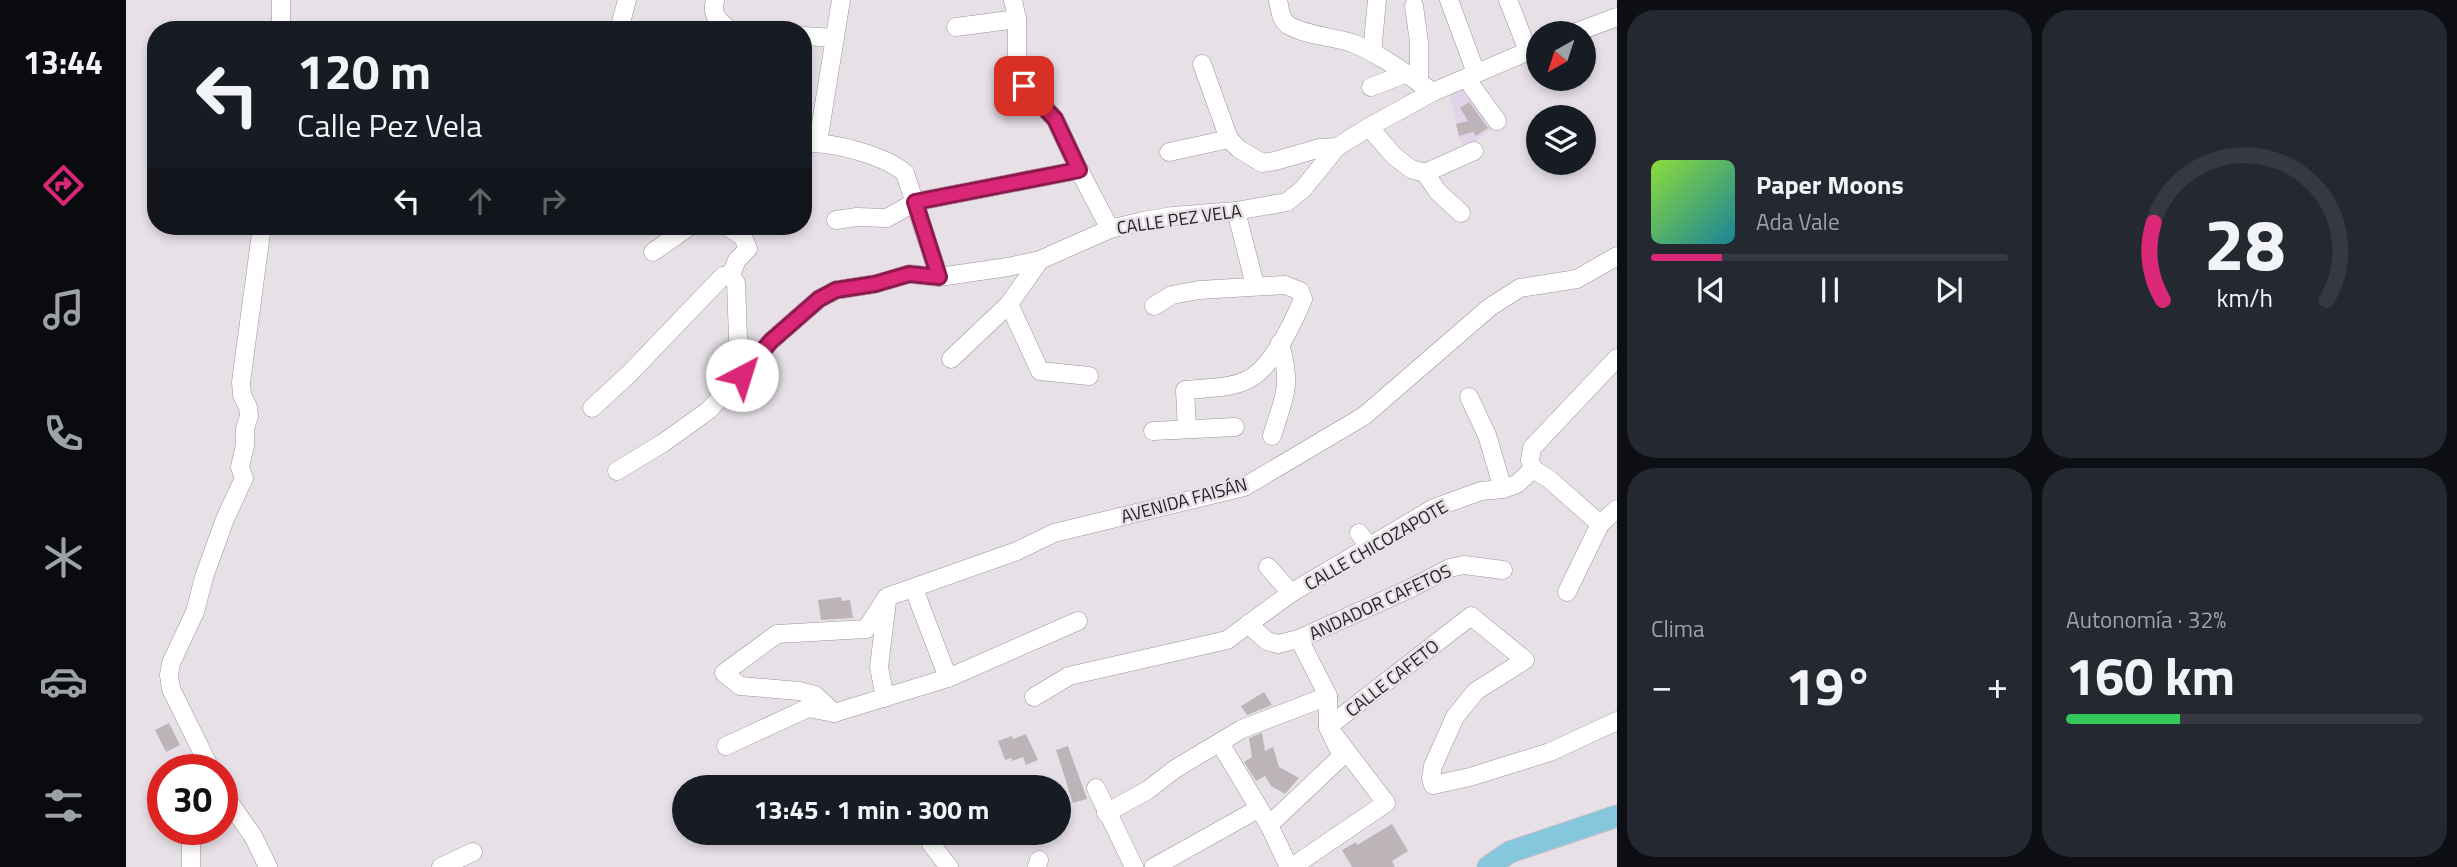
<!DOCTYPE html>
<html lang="es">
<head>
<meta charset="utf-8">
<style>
	:root { --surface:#171b24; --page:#242831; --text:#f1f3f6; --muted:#9ea1a6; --line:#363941; --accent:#db2777 }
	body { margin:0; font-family:"Titillium Web",sans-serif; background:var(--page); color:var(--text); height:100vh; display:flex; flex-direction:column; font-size:26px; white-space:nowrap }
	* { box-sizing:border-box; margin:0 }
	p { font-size:23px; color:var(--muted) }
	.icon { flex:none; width:38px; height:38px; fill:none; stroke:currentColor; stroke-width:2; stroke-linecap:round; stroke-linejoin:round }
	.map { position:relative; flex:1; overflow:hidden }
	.drawer { display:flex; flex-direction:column; gap:10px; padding:10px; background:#0d0f14; width:840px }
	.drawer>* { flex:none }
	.guide { position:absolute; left:21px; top:21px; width:665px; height:214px; border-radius:28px; box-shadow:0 4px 10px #0003; background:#171b24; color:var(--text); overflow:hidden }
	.needle { width:46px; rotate:219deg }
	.fabs { position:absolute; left:1400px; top:21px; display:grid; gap:14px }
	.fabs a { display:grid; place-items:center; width:70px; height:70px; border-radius:50%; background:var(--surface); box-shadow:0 4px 10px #0003; font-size:35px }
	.speed { position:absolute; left:21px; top:754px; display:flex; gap:14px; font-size:35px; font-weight:700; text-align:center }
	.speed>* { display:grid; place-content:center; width:91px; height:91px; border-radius:50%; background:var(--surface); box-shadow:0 4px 10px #0003; line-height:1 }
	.speed .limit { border:10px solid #d22; background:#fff; color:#111 }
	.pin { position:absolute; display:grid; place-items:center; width:60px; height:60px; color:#fff; margin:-30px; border-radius:14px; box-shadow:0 4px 10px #0006 }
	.me { position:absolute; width:77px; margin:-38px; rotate:40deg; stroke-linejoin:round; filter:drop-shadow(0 0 5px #0008) }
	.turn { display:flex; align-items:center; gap:24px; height:147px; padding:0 35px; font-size:32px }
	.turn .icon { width:91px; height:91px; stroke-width:2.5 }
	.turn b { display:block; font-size:49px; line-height:60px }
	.lanes { display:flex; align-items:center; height:66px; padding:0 35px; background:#0003; justify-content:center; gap:35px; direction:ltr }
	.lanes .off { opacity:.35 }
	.big { font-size:52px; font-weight:700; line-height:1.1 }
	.drawer .tile { flex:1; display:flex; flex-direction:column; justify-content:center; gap:10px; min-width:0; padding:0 24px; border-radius:28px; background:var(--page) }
	.drawer .dial { align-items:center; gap:0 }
	.dial svg { height:182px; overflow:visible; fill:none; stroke:var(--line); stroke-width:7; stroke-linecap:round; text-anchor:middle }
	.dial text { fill:var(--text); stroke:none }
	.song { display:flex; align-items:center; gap:21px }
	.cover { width:84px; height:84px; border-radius:10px; background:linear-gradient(135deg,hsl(90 70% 55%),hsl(190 70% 35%)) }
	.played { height:7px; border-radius:4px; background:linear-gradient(90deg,var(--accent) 20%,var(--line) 20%) }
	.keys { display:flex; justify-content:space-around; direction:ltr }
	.heat { display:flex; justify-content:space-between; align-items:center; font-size:38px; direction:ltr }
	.charge { height:10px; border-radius:5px; background:linear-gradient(90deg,#34c759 32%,var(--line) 0) }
	.drawer .tiles { flex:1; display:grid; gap:10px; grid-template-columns:repeat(2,1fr) }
	.trip { position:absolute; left:546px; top:775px; width:399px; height:70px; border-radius:35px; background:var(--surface); box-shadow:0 4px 10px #0003; font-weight:700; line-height:70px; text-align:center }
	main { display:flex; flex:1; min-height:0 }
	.menu { display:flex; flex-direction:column; width:126px; justify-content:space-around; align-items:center; background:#090b0e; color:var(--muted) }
	.menu .icon { width:49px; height:49px }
	.menu .selected { color:var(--accent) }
	.menu b { font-size:32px; color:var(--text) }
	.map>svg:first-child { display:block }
</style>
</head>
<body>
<main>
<nav class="menu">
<b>13:44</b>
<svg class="icon selected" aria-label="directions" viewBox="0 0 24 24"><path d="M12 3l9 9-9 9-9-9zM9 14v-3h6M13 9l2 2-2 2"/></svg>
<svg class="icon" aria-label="music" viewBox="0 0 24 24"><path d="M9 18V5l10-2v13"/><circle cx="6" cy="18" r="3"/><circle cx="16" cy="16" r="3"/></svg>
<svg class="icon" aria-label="phone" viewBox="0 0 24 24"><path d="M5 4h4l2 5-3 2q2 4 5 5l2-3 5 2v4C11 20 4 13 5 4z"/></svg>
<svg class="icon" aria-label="climate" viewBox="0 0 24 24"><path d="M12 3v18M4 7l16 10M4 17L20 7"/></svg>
<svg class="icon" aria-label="car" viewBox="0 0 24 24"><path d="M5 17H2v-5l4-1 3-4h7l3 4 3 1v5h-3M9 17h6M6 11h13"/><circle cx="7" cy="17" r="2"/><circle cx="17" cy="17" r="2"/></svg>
<svg class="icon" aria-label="filters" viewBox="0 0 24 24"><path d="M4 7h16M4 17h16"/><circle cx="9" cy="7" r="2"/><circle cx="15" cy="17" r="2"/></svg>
</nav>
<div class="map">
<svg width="1491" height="867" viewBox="0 0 1491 867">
	<rect width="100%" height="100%" fill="#e7e1e7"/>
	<!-- education -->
	<path fill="#e1d4e8" d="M1340,82L1369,126L1350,141L1339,146L1334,140L1323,91Z"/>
	<!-- building -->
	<g fill="#bcb4b8">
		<path d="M1343,102L1362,128L1350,136L1347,132L1333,136L1330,124L1342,121L1334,108Z"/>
		<path d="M715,597L716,601L724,600L727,618L695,620L692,600Z"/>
		<path d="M1138,692L1146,705L1121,715L1115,706Z"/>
		<path d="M43,723L54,745L40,752L29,730Z"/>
		<path d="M1136,733L1139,751L1147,747L1153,767L1173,778L1159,794L1145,786L1139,776L1130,781L1118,762L1126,757L1123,738Z"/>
		<path d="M900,734L912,760L900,765L897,757L886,761L885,758L879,760L872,741L886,736L887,739Z"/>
		<path d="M942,746L961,799L947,803L930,750Z"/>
		<path d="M1266,824L1282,851L1266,861L1269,867H1226L1216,850L1230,842L1231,845Z"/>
	</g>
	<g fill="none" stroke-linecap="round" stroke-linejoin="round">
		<defs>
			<g id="minor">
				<path d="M589,0C585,15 592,21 604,30"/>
				<path d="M887,0L891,19V69L898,86L929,119L953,170L984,229"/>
				<path d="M1152,0C1154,9 1154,19 1162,25C1181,36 1205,36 1226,43C1254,54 1281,74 1307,92"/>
				<path d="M1323,0L1350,73"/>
				<path d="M1382,0L1402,51"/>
				<path d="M1288,6L1293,42V83"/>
				<path d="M830,27L891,19"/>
				<path d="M155,30V0"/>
				<path d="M493,30L501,0"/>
				<path d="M1448,33L1491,17"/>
				<path d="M677,36L709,38"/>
				<path d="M1246,53L1251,0"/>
				<path d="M1076,64L1103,139L1113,149L1136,163L1149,161L1194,148L1211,147"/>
				<path d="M1340,78L1371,121"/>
				<path d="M1245,87L1279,74"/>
				<path d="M1243,127L1268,156L1285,169L1299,173L1312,192L1335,213"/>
				<path d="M692,142L715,0"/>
				<path d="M677,144C703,140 760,156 779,173L813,277"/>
				<path d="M1043,152L1103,139"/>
				<path d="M1299,173L1348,151"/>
				<path d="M1110,211L1129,285"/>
				<path d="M710,220L731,217L761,218L789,202L953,170"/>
				<path d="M601,226L617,237L622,249L611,260L605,275L610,283L613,365L616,375"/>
				<path d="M527,252L564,226"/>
				<path d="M883,304L914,371L963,376"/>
				<path d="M1028,306L1046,295L1073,290L1159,285L1174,291L1177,299C1167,323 1146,367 1123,379C1104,389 1079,388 1059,390L1061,429"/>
				<path d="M825,359L883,304L914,260"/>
				<path d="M1343,397L1361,435L1377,489"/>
				<path d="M466,408L502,375L597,276L605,275"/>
				<path d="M1027,431L1109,427"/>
				<path d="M1146,436C1159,394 1166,387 1154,343"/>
				<path d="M1407,469L1404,460L1406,448L1491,358"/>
				<path d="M1407,469L1423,479L1474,524"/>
				<path d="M491,471L537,443L583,410L645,341L693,299L710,290L749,284L783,274L813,277L882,267L914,260L984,229L1017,221L1047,216L1110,211L1161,202L1177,189L1211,147L1243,127L1307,92L1412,47"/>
				<path d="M1233,533L1244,547"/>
				<path d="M1142,567L1165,593"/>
				<path d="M788,589L822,678"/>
				<path d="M1441,592L1474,524L1491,509"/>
				<path d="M1122,624L1141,641L1152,644L1173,639L1283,589L1324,568L1338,565L1377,570"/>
				<path d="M908,697L943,676L1101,640L1165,593L1308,508L1355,491L1377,489L1391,484L1407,469"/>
				<path d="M759,698L753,667L761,601"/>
				<path d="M708,713L689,695L673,691L614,686L598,673L651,634L740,629L761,597L891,551L928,533L1118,487L1238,416L1364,307L1394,288L1451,279L1491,256"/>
				<path d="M1094,743L1143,825L1163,867"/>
				<path d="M600,746L682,708L708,713L822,678L952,621"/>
				<path d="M85,770L45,689L43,675L45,663L69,612L78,577L99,519L118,478L114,467L119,445V429L123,416L122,407L116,395L115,382L136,226"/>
				<path d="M970,788L1008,867"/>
				<path d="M96,792L127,836L142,867"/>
				<path d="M980,813L1022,790L1049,769L1116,729L1202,696"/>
				<path d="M1143,825L1216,756L1202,727L1345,616L1399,660L1350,691L1329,717L1307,766L1305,778L1307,785L1344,777L1424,752L1491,721"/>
				<path d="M65,834V867"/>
				<path d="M805,844L823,867"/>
				<path d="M315,867L347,852"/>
				<path d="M911,867L913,860"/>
				<path d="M1028,867L1132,809"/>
				<path d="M1166,867L1260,803L1202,727V696L1173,639"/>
			</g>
			<path id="major" d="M1362,867L1384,852L1491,816"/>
		</defs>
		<!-- minor casing -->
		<use href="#minor" stroke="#99949a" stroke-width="19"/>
		<!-- major casing -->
		<use href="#major" stroke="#c2c1c2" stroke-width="23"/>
		<!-- minor -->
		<use href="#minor" stroke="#fff" stroke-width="18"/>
		<!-- major -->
		<use href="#major" stroke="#85c7dc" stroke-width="21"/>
	</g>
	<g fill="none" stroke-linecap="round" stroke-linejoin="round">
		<defs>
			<path id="route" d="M616,375L645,341L693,299L710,290L749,284L783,274L813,277L789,202L953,170L929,119L898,86"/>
		</defs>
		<!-- route casing -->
		<use href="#route" stroke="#8e194d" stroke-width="18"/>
		<!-- route -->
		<use href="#route" stroke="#db2777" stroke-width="12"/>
	</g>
	<g text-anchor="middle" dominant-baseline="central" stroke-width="5" stroke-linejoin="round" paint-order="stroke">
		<!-- street labels -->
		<g font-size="18" fill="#242224" stroke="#e7e1e7">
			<text transform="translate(1053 219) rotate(-8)">CALLE PEZ VELA</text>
			<text transform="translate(1058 500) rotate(-15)">AVENIDA FAISÁN</text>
			<text transform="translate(1250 545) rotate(-30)">CALLE CHICOZAPOTE</text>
			<text transform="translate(1254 602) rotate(-25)">ANDADOR CAFETOS</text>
			<text transform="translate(1266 678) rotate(-38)">CALLE CAFETO</text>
		</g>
	</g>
</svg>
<div class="fabs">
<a><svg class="needle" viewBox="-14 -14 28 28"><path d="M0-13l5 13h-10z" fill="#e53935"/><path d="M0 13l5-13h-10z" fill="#9ea1a6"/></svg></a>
<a><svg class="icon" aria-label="layers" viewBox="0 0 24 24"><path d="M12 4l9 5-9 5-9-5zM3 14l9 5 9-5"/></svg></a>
</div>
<div class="speed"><div class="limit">30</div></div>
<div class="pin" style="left:898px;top:86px;background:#d93025"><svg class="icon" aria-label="arrive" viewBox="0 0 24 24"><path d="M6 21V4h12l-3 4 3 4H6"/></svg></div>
<svg class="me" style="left:616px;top:375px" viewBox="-20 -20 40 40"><circle r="19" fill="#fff"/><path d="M0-13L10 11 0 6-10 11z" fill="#db2777"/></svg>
<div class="trip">13:45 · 1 min · 300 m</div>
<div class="guide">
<div class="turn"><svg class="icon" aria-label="left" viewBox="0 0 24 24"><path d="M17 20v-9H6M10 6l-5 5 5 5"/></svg><div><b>120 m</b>Calle Pez Vela</div></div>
<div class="lanes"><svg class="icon" aria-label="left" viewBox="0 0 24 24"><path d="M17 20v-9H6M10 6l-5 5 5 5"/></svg><svg class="icon off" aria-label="ahead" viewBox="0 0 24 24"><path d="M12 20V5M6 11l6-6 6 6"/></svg><svg class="icon off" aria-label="right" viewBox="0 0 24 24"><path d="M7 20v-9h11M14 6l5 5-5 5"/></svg></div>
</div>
</div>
<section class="drawer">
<div class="tiles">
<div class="tile">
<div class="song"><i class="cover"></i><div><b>Paper Moons</b><p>Ada Vale</p></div></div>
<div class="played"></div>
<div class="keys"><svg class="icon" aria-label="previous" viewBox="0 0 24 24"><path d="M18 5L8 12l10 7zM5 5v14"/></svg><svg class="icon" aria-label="pause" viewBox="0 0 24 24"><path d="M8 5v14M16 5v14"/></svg><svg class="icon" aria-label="next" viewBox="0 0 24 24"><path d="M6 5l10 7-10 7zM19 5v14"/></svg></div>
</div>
<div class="tile dial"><svg viewBox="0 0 100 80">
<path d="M14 69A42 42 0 1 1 86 69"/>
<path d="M14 69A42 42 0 0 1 10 35" stroke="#db2777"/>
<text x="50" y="56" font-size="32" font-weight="700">28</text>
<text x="50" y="72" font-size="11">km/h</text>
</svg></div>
<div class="tile"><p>Clima</p>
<div class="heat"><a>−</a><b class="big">19°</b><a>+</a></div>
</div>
<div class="tile"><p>Autonomía · 32%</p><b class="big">160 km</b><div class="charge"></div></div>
</div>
</section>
</main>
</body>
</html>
